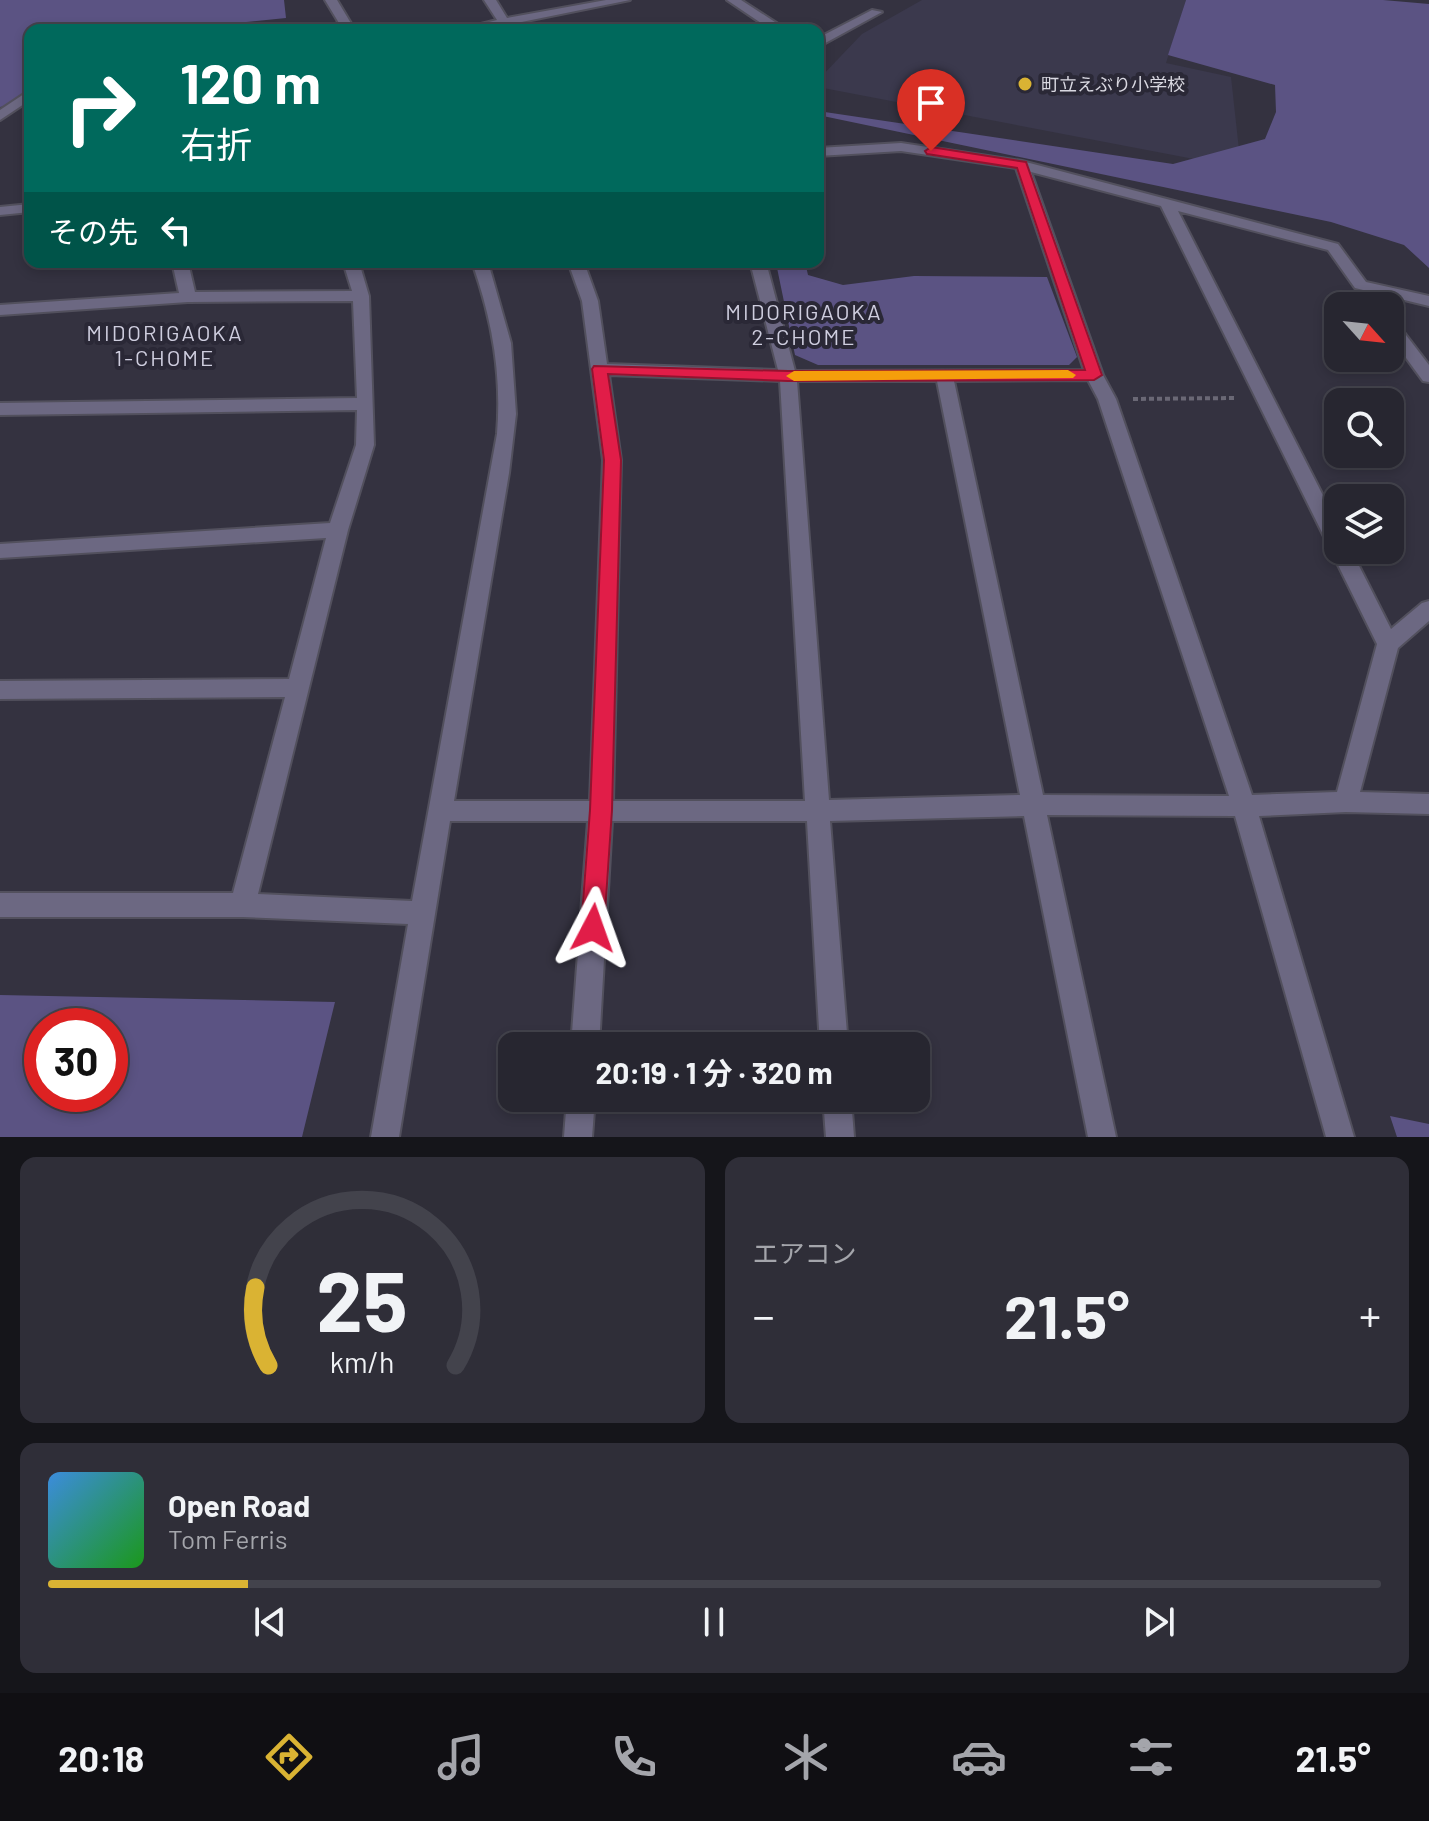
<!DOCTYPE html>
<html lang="ja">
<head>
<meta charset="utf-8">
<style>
	:root { --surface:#272630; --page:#2f2e38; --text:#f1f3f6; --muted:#a4a5ab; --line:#43434c; --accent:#dab333 }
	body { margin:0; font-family:Barlow,"Noto Sans JP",sans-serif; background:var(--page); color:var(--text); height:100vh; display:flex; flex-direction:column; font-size:30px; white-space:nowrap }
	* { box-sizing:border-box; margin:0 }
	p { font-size:26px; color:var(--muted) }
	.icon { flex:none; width:44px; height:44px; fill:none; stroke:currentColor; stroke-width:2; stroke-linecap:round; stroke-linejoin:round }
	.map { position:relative; height:1137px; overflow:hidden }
	.side { display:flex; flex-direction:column; gap:20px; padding:20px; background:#15151a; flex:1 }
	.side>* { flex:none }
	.top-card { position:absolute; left:24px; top:24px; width:800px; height:244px; border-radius:16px; box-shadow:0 4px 12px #0003,0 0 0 2px var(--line); background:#00695c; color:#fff; overflow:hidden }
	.needle { width:52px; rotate:117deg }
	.buttons { position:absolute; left:1324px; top:292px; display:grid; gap:16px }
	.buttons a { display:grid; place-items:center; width:80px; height:80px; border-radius:16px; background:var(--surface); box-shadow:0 4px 12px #0003,0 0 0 2px var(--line); font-size:40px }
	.speed { position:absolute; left:24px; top:1008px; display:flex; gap:16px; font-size:40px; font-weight:700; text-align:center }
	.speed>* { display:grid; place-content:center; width:104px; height:104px; border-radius:50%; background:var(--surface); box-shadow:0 4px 12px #0003,0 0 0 2px var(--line); line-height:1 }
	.speed .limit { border:12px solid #d22; background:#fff; color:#111 }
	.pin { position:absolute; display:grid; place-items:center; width:68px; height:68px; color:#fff; margin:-82px -34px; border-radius:50% 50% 50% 0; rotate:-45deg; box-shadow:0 0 8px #0007 }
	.pin .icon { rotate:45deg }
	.me { position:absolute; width:88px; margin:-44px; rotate:4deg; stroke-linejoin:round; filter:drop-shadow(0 0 6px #0008) }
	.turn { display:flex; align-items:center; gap:28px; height:168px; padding:0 24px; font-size:36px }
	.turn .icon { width:104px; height:104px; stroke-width:2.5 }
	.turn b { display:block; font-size:56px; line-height:68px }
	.then { display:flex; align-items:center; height:76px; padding:0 24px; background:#0003; gap:16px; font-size:30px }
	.big { font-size:60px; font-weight:700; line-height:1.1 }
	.side .widget { flex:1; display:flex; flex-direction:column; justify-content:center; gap:12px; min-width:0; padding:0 28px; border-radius:16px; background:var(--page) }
	.side .dial { align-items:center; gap:0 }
	.dial svg { height:208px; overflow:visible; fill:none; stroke:var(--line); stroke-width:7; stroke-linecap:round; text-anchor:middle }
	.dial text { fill:var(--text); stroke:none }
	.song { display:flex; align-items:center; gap:24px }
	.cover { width:96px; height:96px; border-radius:12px; background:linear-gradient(135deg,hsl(210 70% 55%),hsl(120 70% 35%)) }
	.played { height:8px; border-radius:4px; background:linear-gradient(90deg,var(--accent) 15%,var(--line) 15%) }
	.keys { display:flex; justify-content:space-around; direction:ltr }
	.heat { display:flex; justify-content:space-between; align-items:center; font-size:44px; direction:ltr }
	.side .tiles { flex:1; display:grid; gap:20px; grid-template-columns:1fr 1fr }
	.widget:last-child { grid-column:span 2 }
	.trip { position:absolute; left:498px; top:1032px; width:432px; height:80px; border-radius:16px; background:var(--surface); box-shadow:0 4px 12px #0003,0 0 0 2px var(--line); font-weight:700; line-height:80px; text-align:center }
	.tabs { display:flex; height:128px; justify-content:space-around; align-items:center; background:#100f13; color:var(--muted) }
	.tabs .icon { width:56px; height:56px }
	.tabs .active { color:var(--accent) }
	.tabs b { font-size:36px; color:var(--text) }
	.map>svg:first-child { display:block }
</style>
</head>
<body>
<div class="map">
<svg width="1429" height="1137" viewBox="0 0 1429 1137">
	<rect width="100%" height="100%" fill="#343240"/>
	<!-- built -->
	<path fill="#3b394d" d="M922,0H1186L1166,63L1231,77L1241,168L818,87V80L862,34Z"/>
	<!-- green -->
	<g fill="#5b5383" fill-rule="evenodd">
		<path d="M0,0H284L286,18L170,30H30V102L0,107Z"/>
		<path d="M1186,0H1383L1429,4V268L1404,245L1331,222L818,115V111L1173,164L1265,139L1276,112L1275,85L1168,55Z"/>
		<path d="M805,262L808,275L843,285L914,276L1047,277L1077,357L1069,365H818L795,355L776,263Z"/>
		<path d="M0,995L335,1002L302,1137H0ZM110,1026V1094H42V1026Z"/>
		<path d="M1390,1116L1429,1124V1137H1397Z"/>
	</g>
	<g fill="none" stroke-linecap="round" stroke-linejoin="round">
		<defs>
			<g id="minor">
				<path d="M325,0H337L355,30H310L339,23Z"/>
				<path d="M484,0H496L507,18L606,0H630L482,30H457L497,20Z"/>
				<path d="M727,0H741L778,24L759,30H735L761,23Z"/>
				<path d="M872,10L882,12L818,47V38Z"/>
				<path d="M30,90V100L0,120V110Z"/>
				<path d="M901,143L1022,161L1338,244L1366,282L1429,296V306L1355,288L1328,250L1178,211L1338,525V550H1351L1391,629L1422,603L1429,601V621L1398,648L1360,792L1429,794V814L1346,812L1259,816L1354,1137H1326L1235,816L1047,815L1116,1137H1088L1024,816L830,821L848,1046H820L807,821H612L599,1046H571L588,821H450L399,1137H371L408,924L243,917H0V893H233L285,697L0,699V681L289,679L326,538L0,558V544L330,523L356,445L357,410L0,415V403L357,398L353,301L188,302L0,315V305L179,293L172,262H188L195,292L352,291L343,262H359L369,296L374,445L348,530L258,894L412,901L497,434C502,374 492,319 472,262H488L511,343L516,414L509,473L454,801H590L603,460L582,301L568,262H584L598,301L607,364L778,370L750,262H766L795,371L1084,370L1016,168L901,151L818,156V148ZM1031,172L1161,206L1377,644L1337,792L1252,795L1116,399L1103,375ZM609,375L780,381L805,801H613L621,460ZM1088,380L1098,399L1229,796L1043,795L954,381ZM797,381H937L1020,795L829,800Z"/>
				<path d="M30,204V212L0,215V207Z"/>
				<path d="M1390,320L1396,322L1429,365V382L1423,381L1390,336Z"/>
				<path d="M567,1098H595L592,1137H564Z"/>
				<path d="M823,1098H851L854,1137H826Z"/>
			</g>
		</defs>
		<!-- minor casing -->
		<use href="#minor" stroke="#52505d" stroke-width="4"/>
		<!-- path -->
		<path stroke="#6a6875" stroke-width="4" stroke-dasharray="5 3" stroke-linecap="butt" d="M1133,399L1235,398"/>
		<!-- minor -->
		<use href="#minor" fill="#6c6882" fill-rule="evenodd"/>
	</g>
	<!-- route -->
	<path fill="#e11d48" stroke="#92132f" stroke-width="2" d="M931,147L1026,162L1102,375L1094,380L788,381L608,374L621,460L612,810L604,928L601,936L593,939L584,936L581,928L590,810L604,460L592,369L594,366L788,371L1085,370L1017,168L927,154L925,151Z"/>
	<!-- slow -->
	<path fill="#f59e0b" d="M1068,370L1076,375L1073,378L794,381L786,376L794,371Z"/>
	<!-- markers -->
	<circle fill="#dab333" stroke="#2a2836" stroke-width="3" cx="1025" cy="84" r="8"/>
	<g text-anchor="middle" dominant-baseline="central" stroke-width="8" stroke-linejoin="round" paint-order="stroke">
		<!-- far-poi labels -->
		<g font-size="18" fill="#d9d8e1" stroke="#2a2836" text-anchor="start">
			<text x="1041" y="84">町立えぶり小学校</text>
		</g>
		<!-- neighbourhood labels -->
		<g font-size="22" letter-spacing="2" fill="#cfcedf" stroke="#2a2836">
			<text x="804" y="311">MIDORIGAOKA<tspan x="804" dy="25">2-CHOME</tspan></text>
			<text x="165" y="332">MIDORIGAOKA<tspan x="165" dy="25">1-CHOME</tspan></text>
		</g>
	</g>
</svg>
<div class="buttons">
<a><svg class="needle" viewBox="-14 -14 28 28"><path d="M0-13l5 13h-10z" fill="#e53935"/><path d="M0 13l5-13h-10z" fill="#a4a5ab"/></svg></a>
<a><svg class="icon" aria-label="search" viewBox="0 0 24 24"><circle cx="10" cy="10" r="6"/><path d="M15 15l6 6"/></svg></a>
<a><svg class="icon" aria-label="layers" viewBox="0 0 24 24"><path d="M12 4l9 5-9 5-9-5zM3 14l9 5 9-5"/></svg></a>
</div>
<div class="speed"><div class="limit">30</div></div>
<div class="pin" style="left:931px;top:151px;background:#d93025"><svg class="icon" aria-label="arrive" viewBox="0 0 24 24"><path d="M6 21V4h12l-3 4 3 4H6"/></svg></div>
<svg class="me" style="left:593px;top:928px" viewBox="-20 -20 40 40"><path d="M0-17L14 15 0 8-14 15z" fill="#e11d48" stroke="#fff" stroke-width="4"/></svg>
<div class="trip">20:19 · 1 分 · 320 m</div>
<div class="top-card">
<div class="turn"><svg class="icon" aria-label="right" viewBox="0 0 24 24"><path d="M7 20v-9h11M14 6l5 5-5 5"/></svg><div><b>120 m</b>右折</div></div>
<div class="then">その先<svg class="icon" aria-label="left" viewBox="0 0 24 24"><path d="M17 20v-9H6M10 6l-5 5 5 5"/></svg></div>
</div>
</div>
<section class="side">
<div class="tiles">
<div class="widget dial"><svg viewBox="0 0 100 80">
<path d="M14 69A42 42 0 1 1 86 69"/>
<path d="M14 69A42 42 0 0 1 9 39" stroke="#dab333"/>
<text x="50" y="56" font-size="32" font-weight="700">25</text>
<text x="50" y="72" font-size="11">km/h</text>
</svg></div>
<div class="widget"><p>エアコン</p>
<div class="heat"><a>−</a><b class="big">21.5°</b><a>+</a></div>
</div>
<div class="widget">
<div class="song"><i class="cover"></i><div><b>Open Road</b><p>Tom Ferris</p></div></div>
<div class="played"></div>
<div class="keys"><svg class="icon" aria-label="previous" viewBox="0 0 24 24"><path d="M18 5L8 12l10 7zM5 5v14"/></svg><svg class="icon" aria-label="pause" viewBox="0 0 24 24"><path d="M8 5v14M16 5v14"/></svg><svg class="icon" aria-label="next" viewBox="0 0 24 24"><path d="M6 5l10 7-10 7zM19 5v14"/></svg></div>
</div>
</div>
</section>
<nav class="tabs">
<b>20:18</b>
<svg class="icon active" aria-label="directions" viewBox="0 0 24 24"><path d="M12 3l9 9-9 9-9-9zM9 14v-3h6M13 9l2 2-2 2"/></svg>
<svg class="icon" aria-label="music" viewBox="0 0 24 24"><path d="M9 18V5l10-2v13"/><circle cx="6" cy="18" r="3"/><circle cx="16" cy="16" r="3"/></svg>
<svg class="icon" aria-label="phone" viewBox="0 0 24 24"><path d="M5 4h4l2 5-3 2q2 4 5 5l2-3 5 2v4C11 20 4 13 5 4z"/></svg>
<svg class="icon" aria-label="climate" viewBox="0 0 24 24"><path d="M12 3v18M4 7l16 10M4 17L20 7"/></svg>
<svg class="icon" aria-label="car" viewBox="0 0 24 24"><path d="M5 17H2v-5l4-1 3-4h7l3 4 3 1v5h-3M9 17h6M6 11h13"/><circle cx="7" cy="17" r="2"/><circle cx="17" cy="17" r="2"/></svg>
<svg class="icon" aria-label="filters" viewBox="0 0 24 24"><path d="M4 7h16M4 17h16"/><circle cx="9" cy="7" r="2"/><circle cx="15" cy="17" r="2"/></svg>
<b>21.5°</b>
</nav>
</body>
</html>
